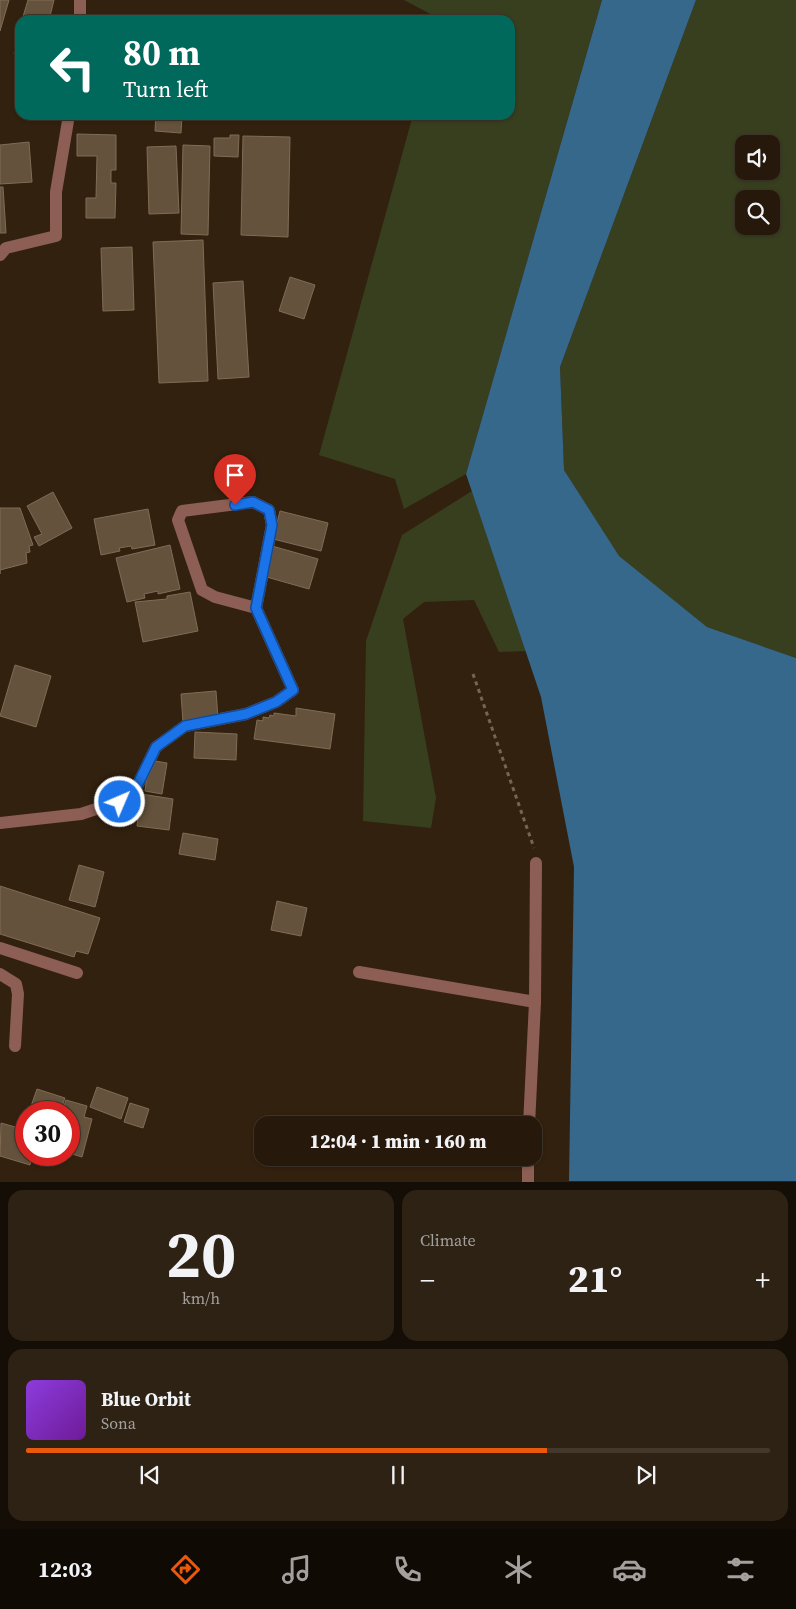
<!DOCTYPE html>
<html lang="en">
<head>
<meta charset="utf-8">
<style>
	:root { --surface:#26190b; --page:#2e2214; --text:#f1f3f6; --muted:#a4a09d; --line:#42382c; --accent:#ea580c }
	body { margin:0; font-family:"Source Serif 4",serif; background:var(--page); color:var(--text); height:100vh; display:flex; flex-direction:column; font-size:19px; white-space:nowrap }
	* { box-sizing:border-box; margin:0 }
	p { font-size:16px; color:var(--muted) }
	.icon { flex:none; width:28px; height:28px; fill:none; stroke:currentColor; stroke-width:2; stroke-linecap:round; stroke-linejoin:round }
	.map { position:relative; height:1182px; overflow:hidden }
	.panel { display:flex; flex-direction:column; gap:8px; padding:8px; background:#150e06; flex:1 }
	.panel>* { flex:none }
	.guide { position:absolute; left:15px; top:15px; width:500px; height:105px; border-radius:15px; box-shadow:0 1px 4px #0004,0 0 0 1px var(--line); background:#00695c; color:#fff; overflow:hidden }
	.fabs { position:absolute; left:735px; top:135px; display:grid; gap:10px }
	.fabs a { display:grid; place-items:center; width:45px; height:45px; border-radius:10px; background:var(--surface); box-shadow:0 1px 4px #0004,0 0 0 1px var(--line); font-size:25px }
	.speed { position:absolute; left:15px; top:1101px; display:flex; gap:10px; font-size:25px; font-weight:700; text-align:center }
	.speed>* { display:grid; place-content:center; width:65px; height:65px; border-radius:50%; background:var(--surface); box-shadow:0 1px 4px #0004,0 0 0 1px var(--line); line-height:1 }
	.speed .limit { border:8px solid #d22; background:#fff; color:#111 }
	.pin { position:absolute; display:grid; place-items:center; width:42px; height:42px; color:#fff; margin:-51px -21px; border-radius:50% 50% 50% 0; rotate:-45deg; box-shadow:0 0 5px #0007 }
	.pin .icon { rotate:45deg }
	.me { position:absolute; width:55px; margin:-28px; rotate:45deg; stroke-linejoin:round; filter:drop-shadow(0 0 4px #0008) }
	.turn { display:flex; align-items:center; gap:18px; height:105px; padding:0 25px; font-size:22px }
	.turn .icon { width:65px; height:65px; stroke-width:2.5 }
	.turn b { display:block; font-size:35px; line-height:42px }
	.big { font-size:38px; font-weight:800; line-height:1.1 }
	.panel .tile { flex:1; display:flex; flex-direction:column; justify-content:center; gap:8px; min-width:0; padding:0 18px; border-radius:15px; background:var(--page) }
	.panel .dial { align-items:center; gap:0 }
	.dial b { font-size:65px; line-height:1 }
	.song { display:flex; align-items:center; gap:15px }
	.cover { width:60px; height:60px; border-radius:8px; background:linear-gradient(135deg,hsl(270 70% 55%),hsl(280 70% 35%)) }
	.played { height:5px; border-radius:2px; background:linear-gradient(90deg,var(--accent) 70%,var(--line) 70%) }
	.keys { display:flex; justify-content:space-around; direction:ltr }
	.heat { display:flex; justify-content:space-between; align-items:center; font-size:28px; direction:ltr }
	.panel .tiles { flex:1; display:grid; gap:8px; grid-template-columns:1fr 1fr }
	.tile:last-child { grid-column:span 2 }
	.trip { position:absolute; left:254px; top:1116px; width:288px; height:50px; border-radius:15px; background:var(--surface); box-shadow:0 1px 4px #0004,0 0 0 1px var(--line); font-weight:800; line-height:50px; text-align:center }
	.tabs { display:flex; height:80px; justify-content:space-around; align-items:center; background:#0f0a04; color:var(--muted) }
	.tabs .icon { width:35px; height:35px }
	.tabs .selected { color:var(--accent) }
	.tabs b { font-size:22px; color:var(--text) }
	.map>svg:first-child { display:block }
</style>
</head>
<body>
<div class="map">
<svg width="796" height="1182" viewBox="0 0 796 1182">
	<rect width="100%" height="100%" fill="#33210f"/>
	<!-- green -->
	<g fill="#383f1f" fill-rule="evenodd">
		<path d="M404,0H602L466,474L404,509L395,479L319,455L413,115H510V20H438V18Z"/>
		<path d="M696,0H796V658L707,627L618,556L564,470L560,367ZM744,144H771V171H744ZM744,199H771V226H744Z"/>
		<path d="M472,491L526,651L499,652L474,600L424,602L403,619L436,798L431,828L363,821L366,641L402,535Z"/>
	</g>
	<!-- water -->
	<path fill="#36688c" d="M602,0H696L560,367L564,470L619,556L707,627L796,658V1181H569L574,867L541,697L466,474Z"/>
	<!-- building -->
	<g fill="#65523d" stroke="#806c56">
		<path d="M0,0H9L0,31Z"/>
		<path d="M28,0H54L49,20H22Z"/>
		<path d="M20,30V56L14,54Z"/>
		<path d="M156,115H182L181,133L155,131Z"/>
		<path d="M77,134L116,135V170H111V183H116L115,218H86V198H96L97,156H77Z"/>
		<path d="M230,135H239L238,157L214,156V138H230Z"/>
		<path d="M243,136L290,137L288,237L241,235Z"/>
		<path d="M29,142L32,182L0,184V145Z"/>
		<path d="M183,145L210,146L208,235L181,234Z"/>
		<path d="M176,146L179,213L149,214L147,147Z"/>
		<path d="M0,187H3L6,233H0Z"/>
		<path d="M203,240L208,381L159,383L153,242Z"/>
		<path d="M132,247L134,310L103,311L101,248Z"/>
		<path d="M290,277L315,285L304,319L279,311Z"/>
		<path d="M243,281L249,377L218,379L213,283Z"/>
		<path d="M53,492L72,528L39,546L34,537L42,534L27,506Z"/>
		<path d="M0,508H20L33,545L29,546L30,552L26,553L27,563L0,570V574Z"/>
		<path d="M148,509L155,545L132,549L131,546L119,548L120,551L101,555L94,519Z"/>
		<path d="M280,511L328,523L321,551L273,539Z"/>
		<path d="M170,545L180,589L158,594V591L144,594L145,598L127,602L116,558Z"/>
		<path d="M272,546L318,559L309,589L263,576Z"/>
		<path d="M190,592L198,631L143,642L135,602L167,599V596Z"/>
		<path d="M15,665L51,676L36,727L0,716Z"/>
		<path d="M216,691L218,719L183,722L181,694Z"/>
		<path d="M296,708L335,714L330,749L254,739L257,720L263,721V717L269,718L270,715L274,716V713L296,716Z"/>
		<path d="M195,732L237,734L236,760L194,758Z"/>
		<path d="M149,760L167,763L162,794L145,791Z"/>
		<path d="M141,794L173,799L169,830L137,826Z"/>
		<path d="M183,833L218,839L215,860L179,854Z"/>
		<path d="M79,865L104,872L95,907L69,900Z"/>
		<path d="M0,886L100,918L88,954L76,951L74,957L0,934Z"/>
		<path d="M277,901L307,908L301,936L271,930Z"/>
		<path d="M97,1087L128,1098L121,1119L90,1107Z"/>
		<path d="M37,1089L65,1098L60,1112H29Z"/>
		<path d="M66,1100L87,1106L84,1117L92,1119L82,1157L69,1153V1112H62Z"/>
		<path d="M130,1103L149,1109L143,1128L124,1122Z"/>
		<path d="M1,1123L26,1130V1155H32L30,1165L0,1156Z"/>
	</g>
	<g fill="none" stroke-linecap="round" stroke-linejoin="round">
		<!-- path -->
		<path stroke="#766556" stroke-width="3" stroke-dasharray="4 4" stroke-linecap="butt" d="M473,674L534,848"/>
		<!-- minor -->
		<g stroke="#8c5e54" stroke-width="12">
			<path d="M80,0V20"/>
			<path d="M0,255L6,248L56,236V192L69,115"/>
			<path d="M0,823L81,814L132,797L156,747L185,726L246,714L276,702L293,690L256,608L272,525L269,510L253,502L182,511L178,520L202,590L215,597L256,608"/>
			<path d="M0,948L77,973"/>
			<path d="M359,972L535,1002"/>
			<path d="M0,974L16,984L18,994L15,1046"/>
			<path d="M529,1125L535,1002L536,863"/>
			<path d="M528,1158V1182"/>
		</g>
	</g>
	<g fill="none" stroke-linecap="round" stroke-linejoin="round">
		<defs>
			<path id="route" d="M120,802L132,796L156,747L185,726L246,714L276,702L293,690L256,608L272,525L269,510L253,502L235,505"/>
		</defs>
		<!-- route casing -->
		<use href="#route" stroke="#114b97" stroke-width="12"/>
		<!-- route -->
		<use href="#route" stroke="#1a73e8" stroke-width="9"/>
	</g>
</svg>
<div class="fabs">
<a><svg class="icon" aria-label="sound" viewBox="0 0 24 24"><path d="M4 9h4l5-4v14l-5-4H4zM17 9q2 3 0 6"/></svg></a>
<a><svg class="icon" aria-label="search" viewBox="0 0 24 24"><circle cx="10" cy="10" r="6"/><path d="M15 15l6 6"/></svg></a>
</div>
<div class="speed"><div class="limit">30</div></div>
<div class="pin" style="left:235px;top:505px;background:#d93025"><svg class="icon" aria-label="arrive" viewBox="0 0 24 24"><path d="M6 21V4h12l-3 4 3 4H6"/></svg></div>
<svg class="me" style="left:120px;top:802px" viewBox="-20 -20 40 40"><circle r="17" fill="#1a73e8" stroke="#fff" stroke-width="3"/><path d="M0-11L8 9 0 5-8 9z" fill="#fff"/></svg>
<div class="trip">12:04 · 1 min · 160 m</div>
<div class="guide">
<div class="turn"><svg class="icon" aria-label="left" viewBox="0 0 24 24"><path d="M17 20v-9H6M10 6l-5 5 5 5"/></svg><div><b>80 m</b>Turn left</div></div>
</div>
</div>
<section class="panel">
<div class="tiles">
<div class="tile dial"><b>20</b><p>km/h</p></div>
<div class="tile"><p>Climate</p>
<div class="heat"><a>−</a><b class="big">21°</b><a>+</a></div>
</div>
<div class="tile">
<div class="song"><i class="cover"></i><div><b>Blue Orbit</b><p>Sona</p></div></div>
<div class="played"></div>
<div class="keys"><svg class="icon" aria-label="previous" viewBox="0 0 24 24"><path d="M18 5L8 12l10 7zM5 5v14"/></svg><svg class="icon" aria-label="pause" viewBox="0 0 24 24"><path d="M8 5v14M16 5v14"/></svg><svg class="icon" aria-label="next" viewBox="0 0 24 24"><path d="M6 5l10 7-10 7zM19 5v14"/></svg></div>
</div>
</div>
</section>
<nav class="tabs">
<b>12:03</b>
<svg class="icon selected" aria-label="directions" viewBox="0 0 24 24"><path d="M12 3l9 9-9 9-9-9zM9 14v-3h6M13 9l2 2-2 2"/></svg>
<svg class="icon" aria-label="music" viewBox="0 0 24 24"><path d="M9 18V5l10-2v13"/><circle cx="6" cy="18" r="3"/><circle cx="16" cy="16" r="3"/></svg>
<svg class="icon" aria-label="phone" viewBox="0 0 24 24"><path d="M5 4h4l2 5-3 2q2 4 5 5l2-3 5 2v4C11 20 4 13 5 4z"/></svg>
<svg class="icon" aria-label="climate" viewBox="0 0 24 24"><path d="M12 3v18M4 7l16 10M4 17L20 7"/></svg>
<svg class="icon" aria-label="car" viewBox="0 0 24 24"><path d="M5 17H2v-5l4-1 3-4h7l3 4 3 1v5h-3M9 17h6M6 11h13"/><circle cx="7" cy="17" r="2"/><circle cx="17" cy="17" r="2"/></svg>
<svg class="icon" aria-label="filters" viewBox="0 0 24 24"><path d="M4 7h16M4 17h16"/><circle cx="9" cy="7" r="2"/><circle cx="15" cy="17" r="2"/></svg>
</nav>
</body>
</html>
